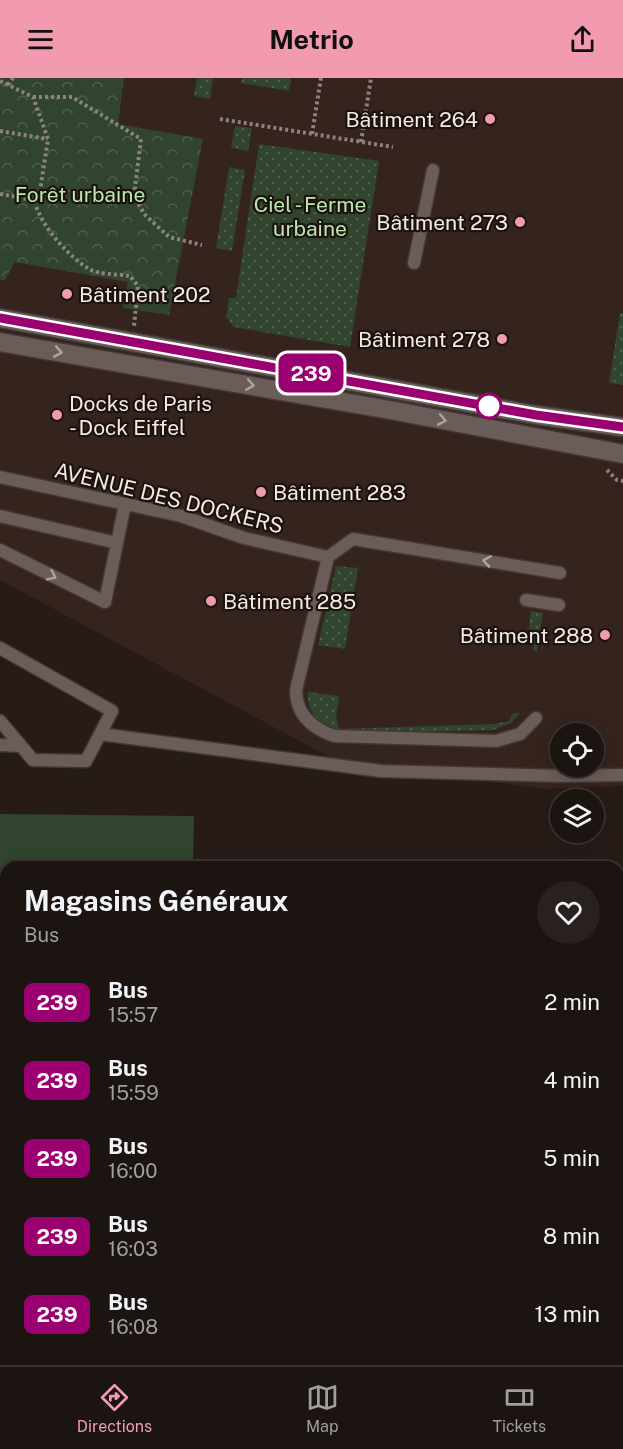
<!DOCTYPE html>
<meta charset="utf-8">
<style>
body{margin:0;font-family:"Public Sans",sans-serif;background:#29211f;color:#f1f3f6;height:100vh;display:flex;flex-direction:column;font-size:22px;white-space:nowrap}
*{box-sizing:border-box;margin:0}
p{font-size:20px;color:#a09e9f}
.icon{flex:none;width:33px;height:33px;fill:none;stroke:currentColor;stroke-width:2;stroke-linecap:round;stroke-linejoin:round}
.map{position:relative;flex:1;overflow:hidden}
.drawer{position:absolute;left:0px;top:783px;width:624px;height:504px;display:flex;flex-direction:column;background:#1c1411;border-radius:18px 18px 0 0;box-shadow:0 3px 15px #0003,0 0 0 2px #3a3331}
.drawer>*{flex:none}
.badge{padding:0 12px;border-radius:9px;font-size:21px;line-height:39px}
.fabs{position:absolute;left:550px;top:645px;display:grid;gap:12px}
.fabs a{display:grid;place-items:center;width:54px;height:54px;border-radius:50%;background:#1c1411;box-shadow:0 3px 15px #0003,0 0 0 2px #3a3331;font-size:30px}
.map>.badge{position:absolute;translate:-50% -50%;box-shadow:0 0 0 3px #fff}
.round{display:grid;place-items:center;flex:none;width:63px;height:63px;border-radius:32px;background:#29211f}
.headline{display:flex;align-items:center;justify-content:space-between;height:102px;padding:0 24px}
h1{font-size:28px;font-weight:700;line-height:45px}
ul{padding:0;list-style:none}
li{display:flex;align-items:center;gap:18px;height:78px;padding:0 24px}
li div{flex:1}
li b{display:block;font-size:22px}
li em{font-style:normal}
li .badge{min-width:66px;font-weight:700;text-align:center}
header{display:flex;justify-content:space-between;align-items:center;height:78px;padding:0 24px;background:#f29aaf;color:#111;font-size:27px;font-weight:700}
.tab-bar{display:flex;justify-content:space-around;align-items:center;height:84px;border-top:2px solid #3a3331;background:#1c1411;font-size:16px;color:#a09e9f}
.tab-bar a{display:grid;justify-items:center;gap:3px}
.tab-bar .active{color:#f29aaf}
.map>svg:first-child{display:block}
.built{fill:#35241e;fill-rule:evenodd}
.grass{fill:url(#grass-dots)}
.park{fill:url(#park-crowns)}
.pitch{fill:#31442e}
.lines{fill:none;stroke-linecap:round;stroke-linejoin:round}
.service-casing{stroke:#413836;stroke-width:15}
.minor-casing{stroke:#413836;stroke-width:21}
.trunk-casing{stroke:#413836;stroke-width:21}
.path{stroke:#8b817e;stroke-width:4;stroke-dasharray:3 3;stroke-linecap:butt}
.service{stroke:#6a5c58;stroke-width:12}
.minor{stroke:#6a5c58;stroke-width:18}
.trunk{stroke:#be7b5d;stroke-width:18}
.oneway{stroke:#aea3a0}
.line-casing{stroke:#fff;stroke-width:14}
.line{stroke:#9a006f;stroke-width:9}
.poi-dot{fill:#f29aaf;stroke:#1d120e;stroke-width:2}
.stop-dot{fill:#fff;stroke:#9a006f;stroke-width:3}
.labels{text-anchor:middle;dominant-baseline:central;stroke-width:4.5;stroke-linejoin:round;paint-order:stroke}
.poi-label{font-size:21px;fill:#f2eae7;stroke:#1d120e;text-anchor:end}
.park-label{font-size:21px;fill:#b7e7af;stroke:#1d120e}
.street-label{font-size:21px;fill:#f2eae7;stroke:#1d120e}
</style>
<header><svg class="icon" aria-label="menu" viewBox="0 0 24 24"><path d="M4 6h16M4 12h16M4 18h16"/></svg>Metrio<svg class="icon" aria-label="share" viewBox="0 0 24 24"><path d="M12 15V3M7 8l5-5 5 5M5 13v7h14v-7"/></svg></header>
<div class="map">
<svg width="623" height="1287" viewBox="0 0 623 1287">
<defs>
<pattern id="grass-dots" width="8" height="8" patternUnits="userSpaceOnUse" patternTransform="scale(1.5)"><rect width="8" height="8" fill="#31442e"/><path d="M2 2h.1M6 6h.1" fill="none" stroke="#4f5f4c" stroke-width="1.8" stroke-linecap="round"/></pattern>
<pattern id="park-crowns" width="20" height="18" patternUnits="userSpaceOnUse" patternTransform="scale(1.5)"><rect width="20" height="18" fill="#31442e"/><path d="M2 6a3 3 0 1 1 6 0M12 15a3 3 0 1 1 6 0" fill="none" stroke="#4f5f4c"/></pattern>
</defs>
<rect width="100%" height="100%" fill="#261b17"/>
<path class="built" d="M0,0H623V708L544,711L333,681L0,502ZM561,656H594V688H561Z
M618,1191H623V1287H271V1281H618Z"/>
<path class="grass" d="M197,0H213L210,21L194,18Z
M242,0H291L289,13L241,5Z
M235,48L252,50L248,73L231,70Z
M259,66L379,83L350,269L234,249L226,239L229,220H236Z
M229,89L245,92L232,173L216,170Z
M620,235H623V307L609,305Z
M336,488L358,490L345,571L318,567Z
M531,533L543,535L537,573L533,572L534,564L528,559Z
M308,614L339,618L336,640L339,651L494,646L509,643L513,635H520L511,645L493,652L338,656C321,647 306,636 308,614Z
M618,1101H623V1160H618Z
M0,1110L6,1111V1173L0,1172Z"/>
<path class="park" d="M0,0H124L118,46L203,61L169,237L123,230L128,204L15,184L5,202H0Z
M0,1172L6,1173V1281H214L201,1287H0Z"/>
<path class="pitch" d="M0,736L194,738L193,789H6V883H0Z"/>
<g class="lines">
<g class="service-casing">
<path id="service" d="M414,185L433,92
M0,399L181,438L244,460L328,479
M0,438L117,465
M0,472L105,524L125,426
M328,479L296,612C296,636 311,650 334,658L496,663L520,656L536,640
M328,479L353,461L560,495
M526,522L559,527
M0,570L112,633L86,683L33,682L0,643
M100,656L381,693L561,698L623,697
M0,667L21,668
M618,854L623,853
M0,908H6"/>
</g>
<g class="minor-casing">
<path id="minor" d="M0,240L536,337L623,349
M0,264L390,332L623,376"/>
</g>
<g class="trunk-casing">
<path id="trunk" d="M618,976H623
M0,990H6
M618,1021H623
M0,1069L6,1068
M618,1073H623
M0,1085L6,1086
M618,1171H623"/>
</g>
<path class="path" d="M0,3L33,19L48,61L39,120L34,122
M8,7L13,0
M33,19H72L141,61L134,117L144,136L169,159L202,167
M220,41L393,69
M0,53L48,61
M312,56L321,0
M361,64L371,0
M0,116L34,122C41,148 67,177 89,191C99,197 119,196 130,198L138,208L134,248
M607,392L617,402L623,403
M0,930H6
M618,930H623
M0,1253L6,1260
M2,1254L6,1246
M20,1281L24,1287"/>
<use href="#service" class="service"/>
<use href="#minor" class="minor"/>
<use href="#trunk" class="trunk"/>
</g>
<defs><path id="oneway-chevron" d="M-2-3.5L2.5 0L-2 3.5" fill="none" stroke-width="1.6" stroke-linecap="round" stroke-linejoin="round" transform="scale(1.5)"/></defs>
<g class="oneway">
<use href="#oneway-chevron" transform="translate(58 274) rotate(10)"/>
<use href="#oneway-chevron" transform="translate(250 307) rotate(10)"/>
<use href="#oneway-chevron" transform="translate(442 342) rotate(11)"/>
<use href="#oneway-chevron" transform="translate(487 483) rotate(-171)"/>
<use href="#oneway-chevron" transform="translate(52 498) rotate(26)"/>
</g>
<g class="lines">
<g class="line-casing">
<path id="line" d="M0,240L536,337L623,349"/>
</g>
<use href="#line" class="line"/>
</g>
<g class="poi-dot">
<circle cx="490" cy="41" r="6"/>
<circle cx="520" cy="144" r="6"/>
<circle cx="67" cy="216" r="6"/>
<circle cx="502" cy="261" r="6"/>
<circle cx="57" cy="337" r="6"/>
<circle cx="261" cy="414" r="6"/>
<circle cx="211" cy="523" r="6"/>
<circle cx="605" cy="557" r="6"/>
</g>
<circle class="stop-dot" cx="489" cy="328" r="12"/>
<g class="labels">
<g class="poi-label">
<text x="478" y="41">Bâtiment 264</text>
<text x="508" y="144">Bâtiment 273</text>
<text x="79" y="216" text-anchor="start">Bâtiment 202</text>
<text x="490" y="261">Bâtiment 278</text>
<text x="69" y="325" text-anchor="start">Docks de Paris<tspan x="69" dy="24">- Dock Eiffel</tspan></text>
<text x="273" y="414" text-anchor="start">Bâtiment 283</text>
<text x="223" y="523" text-anchor="start">Bâtiment 285</text>
<text x="593" y="557">Bâtiment 288</text>
</g>
<g class="park-label">
<text x="80" y="116">Forêt urbaine</text>
<text x="310" y="126">Ciel - Ferme<tspan x="310" dy="24">urbaine</tspan></text>
</g>
<g class="street-label">
<text transform="translate(169 420) rotate(14)">AVENUE DES DOCKERS</text>
</g>
</g>
</svg>
<div class="fabs">
<a><svg class="icon" aria-label="locate" viewBox="0 0 24 24"><circle cx="12" cy="12" r="6"/><path d="M12 2v4M12 18v4M2 12h4M18 12h4"/></svg></a>
<a><svg class="icon" aria-label="layers" viewBox="0 0 24 24"><path d="M12 4l9 5-9 5-9-5zM3 14l9 5 9-5"/></svg></a>
</div>
<b class="badge" style="left:311px;top:295px;background:#9a006f;color:#fff">239</b>
<section class="drawer">
<div class="headline"><div><h1>Magasins Généraux</h1><p>Bus</p></div><a class="round"><svg class="icon" aria-label="heart" viewBox="0 0 24 24"><path d="M12 20l-8-8c-3-5 5-10 8-4 3-6 11-1 8 4z"/></svg></a></div>
<ul>
<li><span class="badge" style="background:#9a006f;color:#fff">239</span><div><b>Bus</b><p>15:57</p></div><em>2 min</em></li>
<li><span class="badge" style="background:#9a006f;color:#fff">239</span><div><b>Bus</b><p>15:59</p></div><em>4 min</em></li>
<li><span class="badge" style="background:#9a006f;color:#fff">239</span><div><b>Bus</b><p>16:00</p></div><em>5 min</em></li>
<li><span class="badge" style="background:#9a006f;color:#fff">239</span><div><b>Bus</b><p>16:03</p></div><em>8 min</em></li>
<li><span class="badge" style="background:#9a006f;color:#fff">239</span><div><b>Bus</b><p>16:08</p></div><em>13 min</em></li>
</ul>
</section>
</div>
<nav class="tab-bar">
<a class="active"><svg class="icon" aria-label="directions" viewBox="0 0 24 24"><path d="M12 3l9 9-9 9-9-9zM9 14v-3h6M13 9l2 2-2 2"/></svg>Directions</a>
<a><svg class="icon" aria-label="map" viewBox="0 0 24 24"><path d="M3 6l6-2 6 2 6-2v14l-6 2-6-2-6 2zM9 4v14M15 6v14"/></svg>Map</a>
<a><svg class="icon" aria-label="tickets" viewBox="0 0 24 24"><path d="M3 7h18v10H3zM15 7v10"/></svg>Tickets</a>
</nav>
